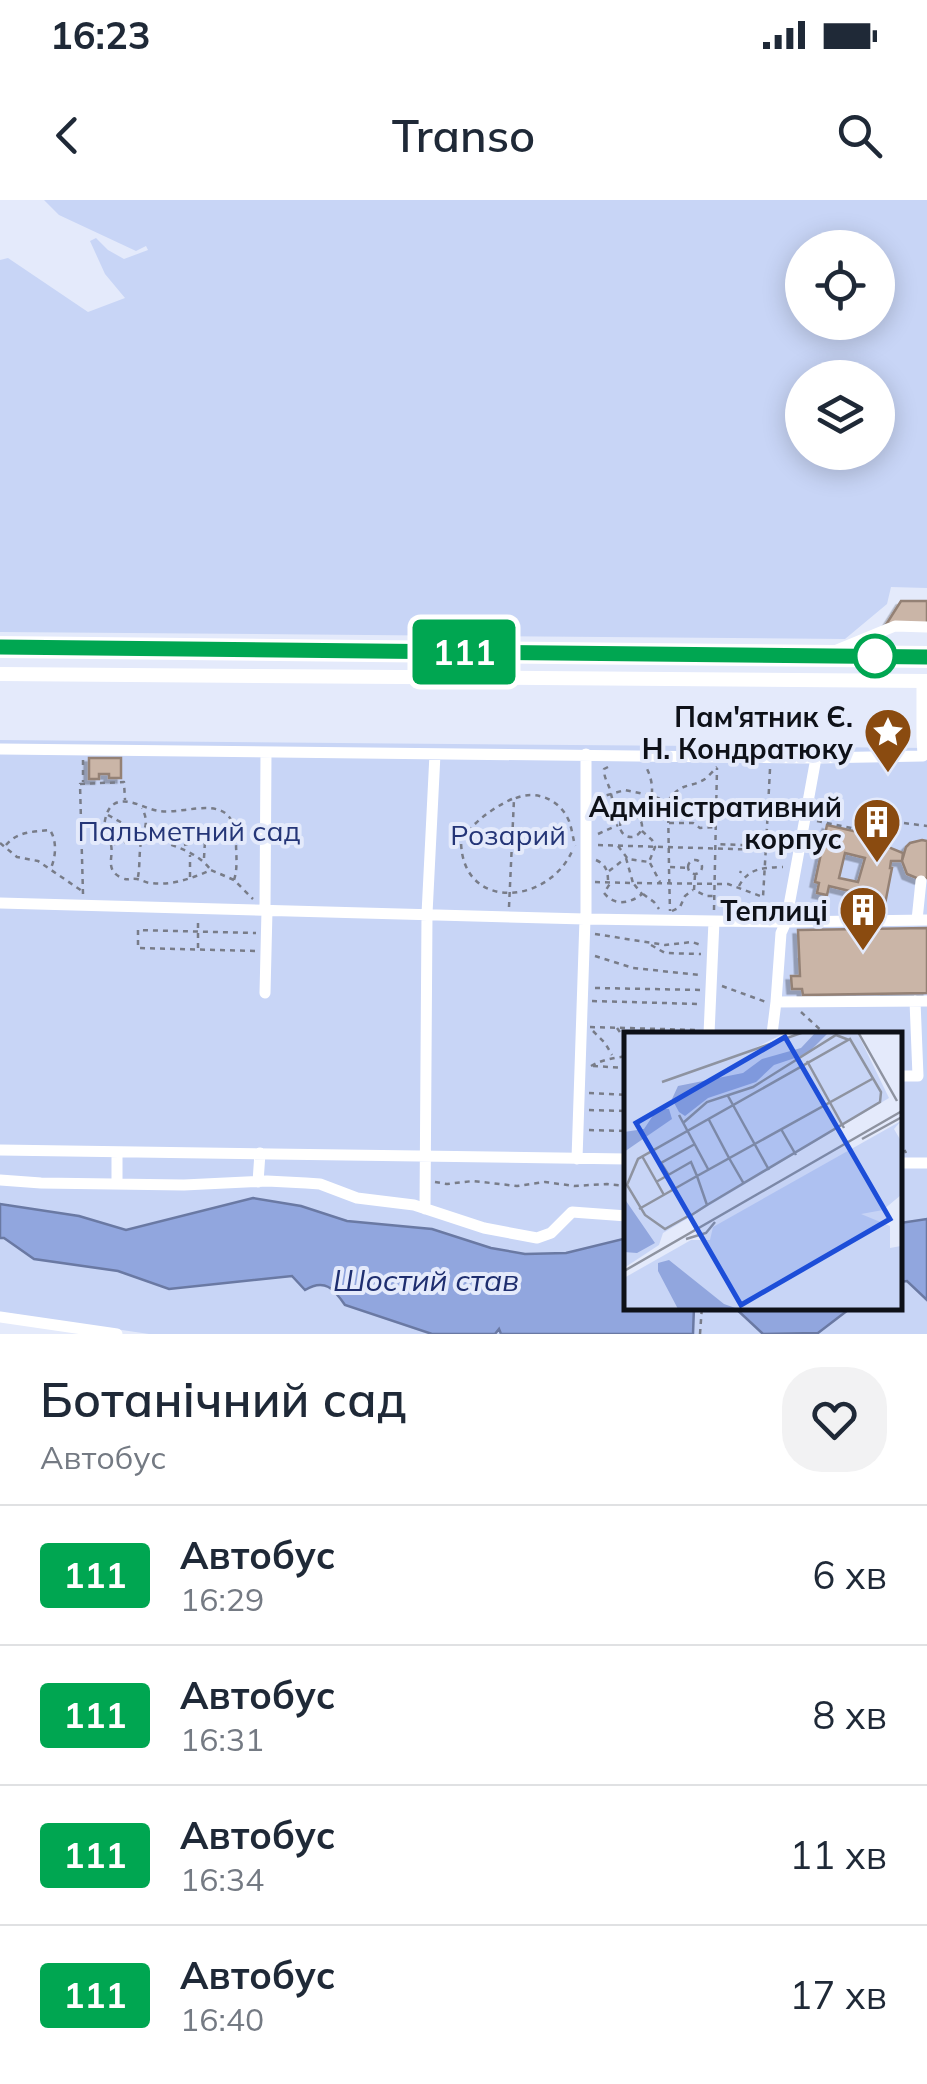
<!DOCTYPE html>
<html lang="uk">
<meta charset="utf-8">
<style>
body{margin:0;font-family:Mulish,sans-serif;background:#f2f2f3;color:#1f2937;height:100vh;display:flex;flex-direction:column;font-size:38px;white-space:nowrap}
*{box-sizing:border-box;margin:0}
p{font-size:32px;color:#747a83}
.icon{flex:none;width:55px;height:55px;fill:none;stroke:currentColor;stroke-width:2;stroke-linecap:round;stroke-linejoin:round}
.map{position:relative;height:1134px;overflow:hidden}
.sheet{display:flex;flex-direction:column;background:#fff;flex:1}
.sheet>*{flex:none}
.badge{padding:0 20px;border-radius:8px;font-size:35px;line-height:65px}
.buttons{position:absolute;left:785px;top:30px;display:grid;gap:20px}
.buttons a{display:grid;place-items:center;width:110px;height:110px;border-radius:50%;background:#fff;box-shadow:0 5px 25px #0003;font-size:50px}
.map>.badge{position:absolute;translate:-50% -50%;box-shadow:0 0 0 5px #fff}
.round{display:grid;place-items:center;flex:none;width:105px;height:105px;border-radius:40px;background:#f2f2f3}
.headline{display:flex;align-items:center;justify-content:space-between;height:170px;padding:0 40px}
h1{font-size:48px;font-weight:600;line-height:75px}
ul{padding:0;list-style:none}
li{display:flex;align-items:center;gap:30px;height:140px;padding:0 40px;border-top:2px solid #e0e1e3}
li div{flex:1}
li b{display:block;font-size:38px}
li em{font-style:normal}
li .badge{min-width:110px;font-weight:700;text-align:center}
.status{display:flex;justify-content:space-between;align-items:center;height:70px;padding:0 50px;background:#fff;direction:ltr}
.status svg{height:28px;fill:currentColor}
header{display:flex;justify-content:space-between;align-items:center;height:130px;padding:0 40px;background:#fff;font-size:45px;font-weight:600}
.map>svg:first-child{display:block}
.green{fill:#c8d5f6;fill-rule:evenodd}
.water{fill:#91a6de;stroke:#6a79a3;stroke-width:2.5}
.building{fill:#cab5a7;stroke:#948174;stroke-width:2.5;fill-rule:evenodd;filter:url(#shadow)}
.lines{fill:none;stroke-linecap:round;stroke-linejoin:round}
.path{stroke:#787c88;stroke-width:2.5;stroke-dasharray:5 5;stroke-linecap:butt}
.minor{stroke:#fff;stroke-width:11}
.major{stroke:#fff;stroke-width:14}
.line-casing{stroke:#fff;stroke-width:22}
.line{stroke:#00a651;stroke-width:15}
.stop-dot{fill:#fff;stroke:#00a651;stroke-width:5}
.labels{text-anchor:middle;dominant-baseline:central;stroke-width:8;stroke-linejoin:round;paint-order:stroke}
.poi-label{font-size:28px;font-weight:bold;fill:#0e1118;stroke:#e4eafb;text-anchor:end}
.park-label{font-size:28px;fill:#243577;stroke:#e4eafb}
.water-label{font-size:30px;font-style:italic;fill:#1e2e6f;stroke:#e4eafb}
.inset-road{fill:none;stroke:#8e93a0;stroke-width:2.5}
.view{fill:#1d4ed8;fill-opacity:0.15;stroke:#1d4ed8;stroke-width:5}
.inset-edge{fill:none;stroke:#0e1118;stroke-width:5}
</style>
<div class="status"><b>16:23</b><svg viewBox="0 0 49 12"><path d="M0 12V9h3v3zM5 12V6h3v6zM10 12V3h3v9zM15 12V0h3v12zM26 1h20v11H26zM47 4h2v5h-2z"/></svg></div>
<header><svg class="icon" aria-label="back" viewBox="0 0 24 24"><path d="M15 5l-7 7 7 7"/></svg>Transo<svg class="icon" aria-label="search" viewBox="0 0 24 24"><circle cx="10" cy="10" r="6"/><path d="M15 15l6 6"/></svg></header>
<div class="map">
<svg width="927" height="1134" viewBox="0 0 927 1134">
<defs>
<filter id="shadow"><feDropShadow dx="-4.5" dy="4.5" stdDeviation="0" flood-color="#0004"/></filter>
</defs>
<rect width="100%" height="100%" fill="#e4eafb"/>
<path class="green" d="M44,0H927V388L891,387L887,404L845,439L0,432V60L8,58L88,112L125,98L105,74L90,41L96,38L108,50L124,59L148,50L146,46L136,51L59,15ZM802,48H878V122H802ZM802,178H878V252H802Z
M0,540L927,548V1134H149L0,1112ZM627,834H900V1106H627Z"/>
<path class="water" d="M253,998L301,1006L347,1021L432,1029L491,1048L525,1054L566,1053L627,1038V1106L694,1107L693,1134H501L499,1129L495,1134H432L345,1105C334,1089 325,1078 305,1090L292,1076L169,1089L118,1071L34,1059L4,1038H0V1004L79,1016L126,1030Z
M927,1019V1100L907,1081L900,1082V1023Z
M734,1107V1106L852,1107L818,1133L763,1134Z"/>
<path class="building" d="M901,401H927V425L887,423Z
M89,558H121V578H109V574H99V579H89Z
M827,625L889,639L888,647L903,653L902,661H891L890,668H892L885,704L861,698L862,694L829,686L827,695L817,693L819,683L815,682ZM845,653L865,658L858,682L839,678Z
M922,640L927,641V678L919,679L907,674L902,661L906,647L910,643Z
M927,728V793L803,795L802,789H792L791,776H800L798,730Z"/>
<g class="lines">
<path class="path" d="M83,560V582
M608,567L604,569C604,579 608,582 610,590C613,602 614,608 623,617
M770,569L766,646L790,637
M597,598L625,590L653,596L668,602L669,667L688,668
M512,599C491,609 475,621 461,640C461,713 550,705 573,649
M668,601C682,581 689,589 705,579C707,578 715,569 717,567
M670,608C682,618 700,617 715,616
M620 626a11 11 0 1 1 22 0a11 11 0 1 1-22 0Z
M108,615C122,623 137,631 153,638C174,647 195,650 210,669
M641,621C653,605 656,585 646,567
M817,621L885,635
M669,623H693L700,628L715,627
M904,623L927,626
M598,634L618,625
M0,643L17,657L38,661L82,691
M114,644L150,638
M6,645C18,631 33,632 50,630C57,641 56,656 51,668
M184,645L223,634H234
M598,645L766,650
M618,646L628,659L649,662L655,647L652,640L641,630
M204,658L205,641
M626,658L633,683L728,684L763,697L766,646L716,644
M596,660C605,664 608,670 608,681
M688 667a7 7 0 1 1 14 0a7 7 0 1 1-14 0Z
M650,663L660,682
M669,669L670,711
M609,671L622,661
M740,673L741,671
M695,675L694,690L706,696H715
M138,677C140,666 139,653 141,642C145,627 149,622 142,608
M190,677V655
M234,680L211,670C193,678 171,686 151,683C146,683 142,680 137,679C129,678 129,681 122,678C104,670 114,657 111,645C110,642 107,641 106,639C102,629 105,609 114,604C127,596 145,609 159,611C189,615 235,589 236,642C236,655 238,668 234,680L253,699
M595,682L633,683L642,694C630,704 614,706 604,693L611,682
M739,686C749,667 764,668 783,667
M83,694L80,584L124,582L125,600
M643,694L654,702L659,709
M509,707L514,599C535,589 560,599 569,621C572,629 573,638 575,646
M714,710L717,568
M672,711L680,707L685,696L693,690
M595,734L665,745L692,742L701,745
M651,745L665,753L701,754
M198,748V721
M255,751L138,748V730L256,733
M595,756L633,768L700,775
M722,786L766,802
M595,788L702,790
M592,801L699,804
M801,812L825,834
M590,827L697,830
M617,828L627,842
M593,831L605,843L612,855
M591,866C603,859 615,858 627,856
M593,866L627,868
M589,893L627,895
M589,910L627,911
M589,930L627,931
M900,941L906,953
M435,982L447,984L473,981L517,986L545,982L574,986L607,984L627,986
M700,1134L702,1106"/>
<path class="minor" d="M827,454L895,426L927,427
M922,481V537H927
M922,537L923,556L816,558L786,722L927,720
M0,549L816,558
M0,703L585,719L786,722L781,733L776,802L927,801
M265,710L266,553
M586,719V554
M917,720L921,681
M265,793L267,710
M709,834L714,721
M772,834L776,802
M900,876H918L915,801
M0,950L627,959
M117,952V983
M577,959L585,719
M900,963H927
M0,980L41,983L184,985L267,981L306,983L320,984L357,998L414,1005L484,1028L537,1038L551,1033L572,1012L627,1016
M258,982L260,953
M425,1009L427,714L435,554
M0,1117L117,1134"/>
<path class="major" d="M0,446L927,457
M0,474L927,481"/>
</g>
<g class="lines">
<g class="line-casing">
<path id="line" d="M0,447L927,457"/>
</g>
<use href="#line" class="line"/>
</g>
<defs>
<g id="sight-pin" transform="scale(2.5)"><path d="M0 17L-7.5 6A9.5 9.5 0 1 1 7.5 6Z" fill="#8a4b10" stroke="#e4eafb"/><path d="M0-6L1.8-2.2L6-1.7L2.9 1.2L3.7 5.4L0 3.3L-3.7 5.4L-2.9 1.2L-6-1.7L-1.8-2.2Z" fill="#fff"/></g>
<g id="building-pin" transform="scale(2.5)"><path d="M0 17L-7.5 6A9.5 9.5 0 1 1 7.5 6Z" fill="#8a4b10" stroke="#e4eafb"/><path d="M-4-6H4V6H1V3H-1V6H-4ZM-2.5-4.3h1.7v1.8h-1.7ZM.8-4.3h1.7v1.8H.8ZM-2.5-1h1.7V.8h-1.7ZM.8-1h1.7V.8H.8Z" fill="#fff"/></g>
</defs>
<g fill-rule="evenodd">
<use href="#sight-pin" x="888" y="532"/>
<use href="#building-pin" x="877" y="622"/>
<use href="#building-pin" x="863" y="710"/>
</g>
<circle class="stop-dot" cx="875" cy="456" r="20"/>
<g class="labels">
<g class="poi-label">
<text x="853" y="516">Пам'ятник Є.<tspan x="853" dy="32">Н. Кондратюку</tspan></text>
<text x="842" y="606">Адміністративний<tspan x="842" dy="32">корпус</tspan></text>
<text x="828" y="710">Теплиці</text>
</g>
<g class="park-label">
<text x="189" y="630">Пальметний сад</text>
<text x="508" y="634">Розарий</text>
</g>
<g class="water-label">
<text x="426" y="1080">Шостий став</text>
</g>
</g>
<g transform="translate(624 832)">
<rect width="278" height="278" fill="#e4eafb"/>
<path d="M0,0H163L117,23L181,0H233L265,66L39,201L35,213L0,236ZM277,89L270,97L277,109V163L259,178L237,182L266,194V216L277,214V277H0V246L67,208H86L89,195Z" fill="#c8d5f6"/>
<path d="M192,0H205L183,22L150,33L132,50L84,66L61,84L55,80L48,67L54,54L119,41L138,27L177,16ZM34,76L45,77L48,87L0,120V100L20,97ZM0,166L31,211L13,221L0,220ZM45,228L100,272L114,277H54L34,239V231Z" fill="#91a6de"/>
<path class="inset-road" d="M234,0L273,69M183,29L220,96M38,50L180,0M104,64L145,138M55,83L84,137M84,86L105,126M59,91L83,70L129,55L212,3L225,8M157,97L172,123M238,107L278,85M18,124L40,163M105,126L120,152M44,142L37,131L71,112M32,150L67,130L73,144L248,47M15,177L73,144L83,173L66,184M66,183L41,197L21,183L3,153L14,127L226,7L257,60L256,70L83,173M62,207L82,201L91,190M0,239L278,79"/>
<path class="view" d="M161,5L266,187L117,273L12,91Z"/>
<rect width="278" height="278" class="inset-edge"/>
</g>
</svg>
<div class="buttons">
<a><svg class="icon" aria-label="locate" viewBox="0 0 24 24"><circle cx="12" cy="12" r="6"/><path d="M12 2v4M12 18v4M2 12h4M18 12h4"/></svg></a>
<a><svg class="icon" aria-label="layers" viewBox="0 0 24 24"><path d="M12 4l9 5-9 5-9-5zM3 14l9 5 9-5"/></svg></a>
</div>
<b class="badge" style="left:464px;top:452px;background:#00a651;color:#fff">111</b>
</div>
<section class="sheet">
<div class="headline"><div><h1>Ботанічний сад</h1><p>Автобус</p></div><a class="round"><svg class="icon" aria-label="heart" viewBox="0 0 24 24"><path d="M12 20l-8-8c-3-5 5-10 8-4 3-6 11-1 8 4z"/></svg></a></div>
<ul>
<li><span class="badge" style="background:#00a651;color:#fff">111</span><div><b>Автобус</b><p>16:29</p></div><em>6 хв</em></li>
<li><span class="badge" style="background:#00a651;color:#fff">111</span><div><b>Автобус</b><p>16:31</p></div><em>8 хв</em></li>
<li><span class="badge" style="background:#00a651;color:#fff">111</span><div><b>Автобус</b><p>16:34</p></div><em>11 хв</em></li>
<li><span class="badge" style="background:#00a651;color:#fff">111</span><div><b>Автобус</b><p>16:40</p></div><em>17 хв</em></li>
</ul>
</section>
